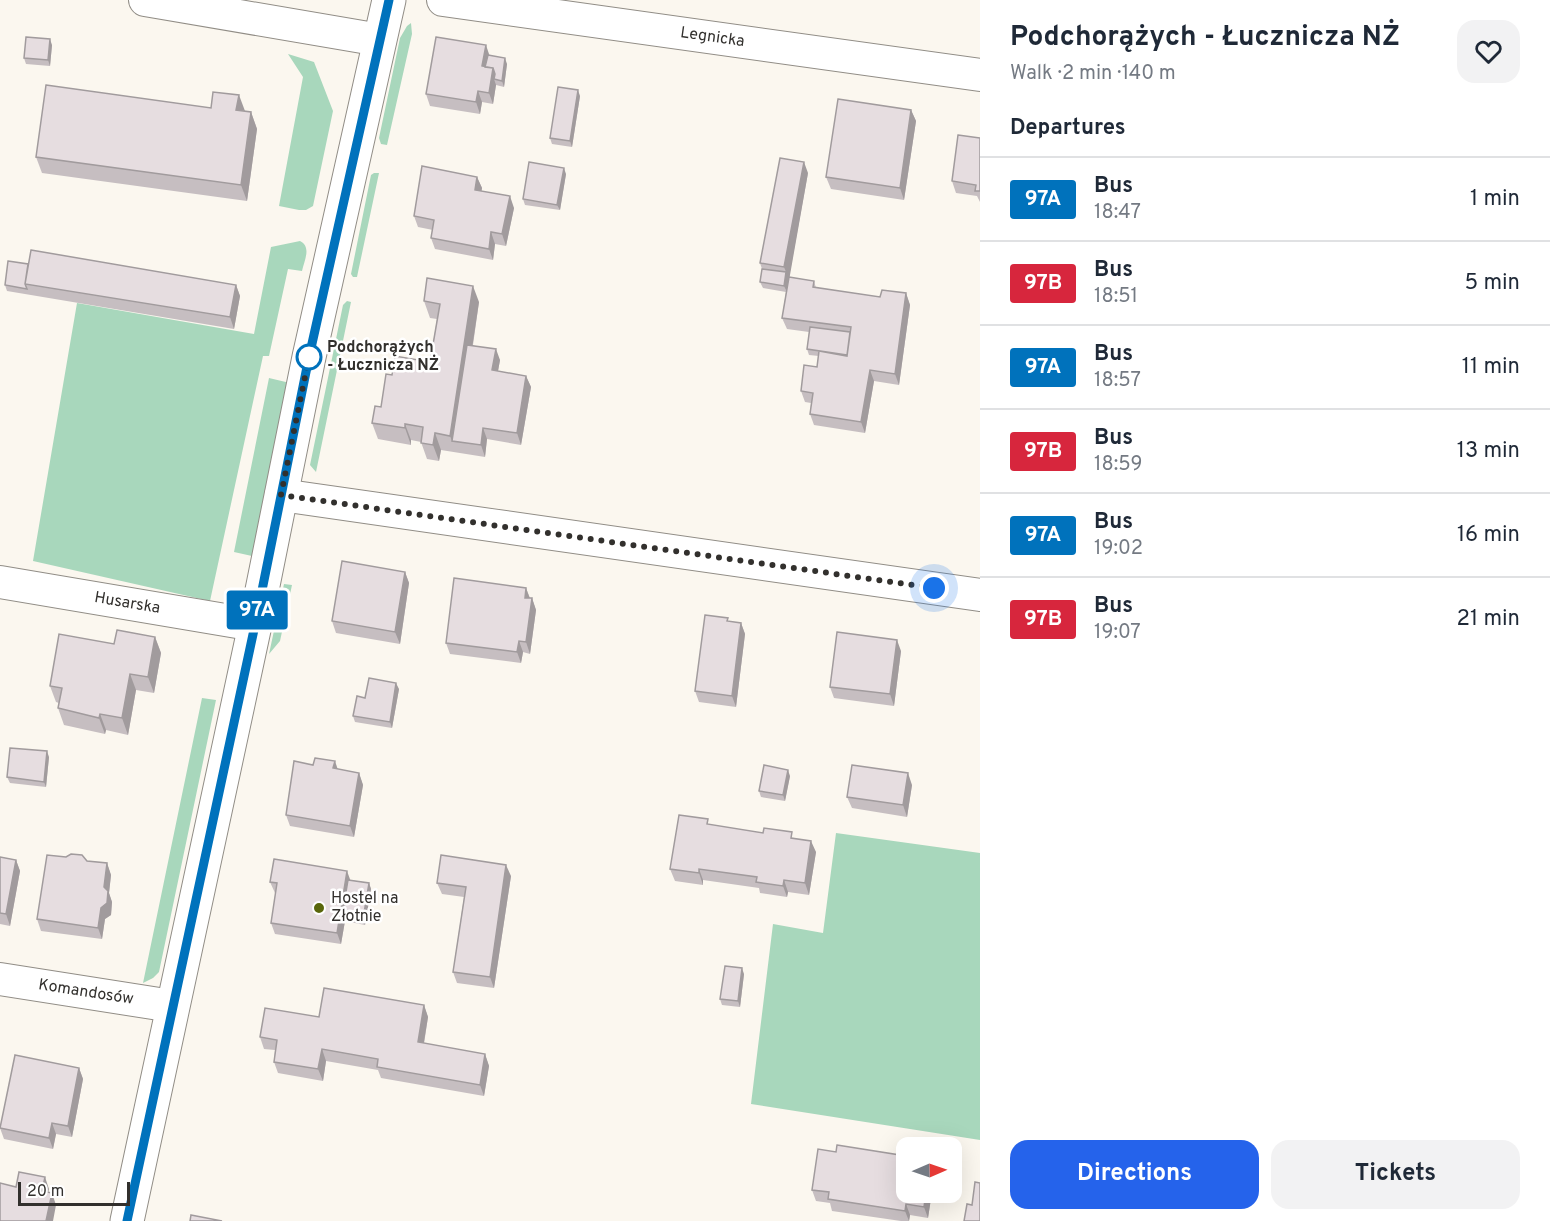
<!DOCTYPE html>
<meta charset="utf-8">
<style>
body{margin:0;font-family:Overpass,sans-serif;background:#f2f2f3;color:#1f2937;height:100vh;display:flex;flex-direction:column;font-size:22px;white-space:nowrap}
*{box-sizing:border-box;margin:0}
p{font-size:20px;color:#747a83}
.icon{flex:none;width:33px;height:33px;fill:none;stroke:currentColor;stroke-width:2;stroke-linecap:round;stroke-linejoin:round}
.map{position:relative;flex:1;overflow:hidden}
.side{display:flex;flex-direction:column;background:#fff;width:570px}
.side>*{flex:none}
.badge{padding:0 12px;border-radius:4px;font-size:21px;line-height:39px}
.needle{width:39px;rotate:88deg}
.buttons{position:absolute;left:896px;top:1137px;display:grid;gap:12px}
.buttons a{display:grid;place-items:center;width:66px;height:66px;border-radius:12px;background:#fff;box-shadow:0 6px 24px #0002;font-size:30px}
.scale{position:absolute;left:18px;bottom:15px;width:112px;box-sizing:border-box;padding-left:6px;border:3px solid #32302d;border-top:0;font-size:16px;line-height:21px;white-space:nowrap;color:#32302d;-webkit-text-stroke:4px #fff;paint-order:stroke}
.you{position:absolute;width:30px;height:30px;margin:-15px;border:4px solid #fff;border-radius:50%;background:#1a73e8;box-shadow:0 0 0 9px #1a73e833}
.map>.badge{position:absolute;translate:-50% -50%;box-shadow:0 0 0 3px #fff}
h2{padding:0 30px;font-size:22px;line-height:54px}
.round{display:grid;place-items:center;flex:none;width:63px;height:63px;border-radius:18px;background:#f2f2f3}
.overview{display:flex;align-items:center;justify-content:space-between;height:102px;padding:0 30px}
h1{font-size:28px;font-weight:700;line-height:45px}
.action{display:flex;gap:12px;margin-top:auto;padding:12px 30px}
.action a{flex:1;height:69px;border-radius:18px;background:#2563eb;color:#fff;font-size:24px;font-weight:700;line-height:69px;text-align:center}
.action a+a{background:#f2f2f3;color:#1f2937}
ul{padding:0;list-style:none}
li{display:flex;align-items:center;gap:18px;height:84px;padding:0 30px;border-top:2px solid #e0e1e3}
li div{flex:1}
li b{display:block;font-size:22px}
li em{font-style:normal}
li .badge{min-width:66px;font-weight:700;text-align:center}
main{display:flex;flex:1;min-height:0}
.map>svg:first-child{display:block}
.green{fill:#a8d7bc}
.lines{fill:none;stroke-linecap:round;stroke-linejoin:round}
.street-casing{stroke:#918d86;stroke-width:34}
.secondary-casing{stroke:#918d86;stroke-width:35}
.street{stroke:#fff;stroke-width:32}
.secondary{stroke:#fff;stroke-width:33}
.wall{fill:#c6bec1}
.shaded-wall{fill:#a19b9d}
.building{fill:#e6dde0;stroke:#a19b9d;stroke-width:1.5}
.line-casing{stroke:#fff;stroke-width:14}
.line{stroke:#0072bc;stroke-width:9}
.walk{stroke:#32302d;stroke-width:6;stroke-dasharray:0 10.8}
.stop-dot{fill:#fff;stroke:#0072bc;stroke-width:3}
.poi-dot{fill:#59660b;stroke:#fff;stroke-width:2}
.labels{text-anchor:middle;dominant-baseline:central;stroke-width:5;stroke-linejoin:round;paint-order:stroke}
.street-label{font-size:16px;fill:#32302d;stroke:#fff}
.stop-label{font-size:16px;font-weight:bold;fill:#32302d;stroke:#fff;text-anchor:start}
.poi-label{font-size:16px;fill:#32302d;stroke:#fff;text-anchor:start}
</style>
<main>
<div class="map">
<svg width="980" height="1221" viewBox="0 0 980 1221">
<rect width="100%" height="100%" fill="#fbf7ef"/>
<path class="green" d="M411,23L412,34L387,145L381,144L379,138L400,38L407,26Z
M288,54L314,62L333,111L313,206L306,210H299L279,206L303,77Z
M374,173H379L357,277H353L351,274L371,175Z
M300,241C312,247 304,261 302,271L288,269L269,356H263L210,601L33,561L77,303L254,334L271,247Z
M347,301L351,302L316,472L310,465L343,305Z
M269,378L290,383L252,556L234,552Z
M284,584L292,585L280,641L269,654Z
M202,698L216,700L159,972L153,978L143,983Z
M836,833L980,853V1140L751,1104L773,924L823,933Z"/>
<g class="lines">
<g class="street-casing">
<g id="street">
<path d="M145,0L380,40"/>
<path id="s1" d="M443,0L980,75"/>
<path d="M281,495L980,595"/>
<path id="s2" d="M0,582L255,625"/>
<path id="s3" d="M0,979L172,1006"/>
</g>
</g>
<g class="secondary-casing">
<path id="secondary" d="M127,1221L255,625L309,357L389,0"/>
</g>
<use href="#street" class="street"/>
<use href="#secondary" class="secondary"/>
</g>
<path class="wall" d="M52,45L50,66L26,64L24,58Z
M490,55L507,64L504,87L496,85L493,104L482,102L480,114L430,106L426,94Z
M580,96L572,147L552,144L550,138Z
M211,108L251,112L257,129L247,201L42,173L36,157Z
M911,110L916,121L904,200L831,189L826,177Z
M980,138V202L977,196L956,193L952,181Z
M808,173L789,277L814,281L816,288L880,297L906,293L910,305L899,385L874,381L865,433L814,425L810,414L811,403L805,402L801,391L817,367L819,356L809,355L807,349L809,332L787,329L782,318L786,292L763,288L760,282L762,269L760,263Z
M566,174L560,210L525,205L523,199Z
M477,177L482,188L481,191L514,208L506,246L495,244L493,260L435,249L431,238L433,230L418,227L414,216Z
M28,264L236,285L240,296L234,329L7,291L5,285Z
M424,301L479,302L473,345L500,360L498,371L526,376L531,387L521,445L487,439L485,457L441,450L439,461L427,459L421,442L411,440V445L378,439L372,423L381,407L392,375L430,362L437,319L430,318Z
M405,572L409,583L400,644L336,633L332,621Z
M526,588L530,598H532L536,610L530,654L523,652L521,663L450,654L446,643Z
M741,623L745,634L736,707L699,702L695,691Z
M155,637L161,653L154,693L136,690L128,735L106,730L105,734L64,725L58,708L59,703L56,702L50,686L114,644Z
M901,651L894,706L834,698L830,687Z
M399,689L392,728L355,722L353,716L365,698Z
M49,757L46,787L10,783L7,777Z
M338,769L359,773L363,785L354,837L290,826L286,815Z
M790,776L785,801L761,797L759,791Z
M912,785L907,817L852,808L847,797Z
M710,825L794,838L816,852L809,895L788,892L787,897L760,893L759,888L703,880V885L675,881L670,869Z
M0,857L16,860L20,871L10,926L0,924Z
M87,861L107,863L111,875L109,893L112,902L111,915L105,919L102,939L41,931L37,919Z
M511,876L494,988L457,983L453,972L464,897L442,894L437,883Z
M350,880L369,883L371,889L365,925L345,921L341,944L275,934L271,923L276,893H275L270,882Z
M744,974L740,1007L722,1005L720,999Z
M424,1005L428,1017L424,1044L485,1054L489,1066L484,1096L381,1078L378,1070L326,1061L323,1081L278,1073L274,1062L275,1050L264,1049L260,1037L319,1017Z
M79,1068L83,1079L72,1137L56,1134L53,1149L4,1139L0,1128Z
M812,1190L906,1192H932L928,1218L910,1215L909,1221H901L832,1211L830,1203L816,1201Z"/>
<path class="shaded-wall" d="M50,39L52,45L50,66L48,60Z
M486,45L490,57L487,72L482,66Z
M505,58L507,64L504,87L502,81Z
M493,68L497,80L494,79L496,85L493,104L489,93Z
M578,90L580,96L572,147L570,141Z
M478,91L482,102L480,114L476,102Z
M239,95L245,111L236,110Z
M911,110L916,121L904,200L900,188Z
M251,112L257,129L247,201L241,185Z
M804,162L808,173L787,292L784,286L786,272L784,267Z
M564,168L566,174L560,210L557,205Z
M477,177L482,188L480,201L475,190Z
M510,196L514,208L506,246L502,234Z
M491,232L495,244L493,260L489,249Z
M236,285L240,296L234,329L230,317Z
M473,286L479,302L458,442L452,441L450,436Z
M906,293L910,305L899,385L895,374Z
M496,349L500,360L496,382L492,370Z
M870,370L874,381L865,433L861,422Z
M526,376L531,387L521,445L517,433Z
M405,424L411,440V445L405,428Z
M483,428L487,439L485,457L481,445Z
M435,433L441,450L439,461L433,445Z
M405,572L409,583L400,644L395,632Z
M526,588L530,599L525,598Z
M532,598L536,610L530,654L526,642Z
M741,623L745,634L736,707L732,696Z
M155,637L161,653L154,693L148,677Z
M897,640L901,651L894,706L890,694Z
M519,641L523,652L521,663L517,652Z
M130,674L136,690L128,735L122,718Z
M396,683L399,689L392,728L390,722Z
M100,714L106,730L105,734L99,718Z
M47,751L49,757L46,787L44,782Z
M335,761L339,773L333,768Z
M788,770L790,776L785,801L783,795Z
M359,773L363,785L354,837L350,826Z
M908,773L912,785L907,817L903,805Z
M811,841L816,852L809,895L805,883Z
M16,860L20,871L10,926L6,914Z
M107,863L111,875L109,893L112,902L111,915L105,919L102,939L98,928Z
M506,865L511,876L494,988L490,977Z
M699,869L703,880V885L699,873Z
M347,871L351,882L342,916L345,921L341,944L337,933Z
M784,880L788,892L787,897L783,886Z
M369,883L371,889L365,925L363,919Z
M742,968L744,974L740,1007L738,1001Z
M424,1005L428,1017L422,1054L418,1042Z
M322,1049L326,1061L323,1081L318,1069Z
M485,1054L489,1066L484,1096L480,1085Z
M79,1068L83,1079L72,1137L68,1126Z
M52,1123L56,1134L53,1149L49,1138Z
M45,1177L49,1189L46,1203L42,1191Z
M926,1192H932L928,1218L924,1207Z
M52,1193L56,1205L53,1221H46Z
M906,1204L910,1215L909,1221L905,1211Z"/>
<path class="building" d="M26,37L50,39L48,60L24,58Z
M436,37L486,45L482,66L493,68L489,93L478,91L476,102L426,94Z
M488,55L505,58L502,81L494,79L495,74L493,68L485,67Z
M46,85L211,108L213,92L239,95L236,110L251,112L241,185L36,157Z
M558,87L578,90L570,141L550,138Z
M838,99L911,110L900,188L826,177Z
M958,135L980,138V191H975L976,185L952,181Z
M780,158L804,162L784,267L760,263Z
M529,162L564,168L557,205L523,199Z
M422,166L477,177L475,190L510,196L502,234L491,232L489,249L431,238L434,220L414,216Z
M31,250L236,285L230,317L25,284Z
M8,261L28,264L25,284L27,289L5,285Z
M762,269L786,272L784,286L760,282Z
M789,277L814,281L813,287L880,297L882,290L906,293L895,374L870,370L861,422L810,414L813,393L801,391L804,365L817,367L819,351L847,356L851,327L782,318Z
M427,278L473,286L450,436L435,433L433,445L421,443L423,427L405,424V428L372,423L375,406L381,407L386,374L392,375L395,356L430,362L440,304L424,301Z
M810,327L850,332L847,355L807,349Z
M467,345L496,349L492,370L526,376L517,433L483,428L481,445L452,441Z
M342,561L405,572L395,632L332,621Z
M454,578L526,588L525,598H532L526,642L519,641L517,652L446,643Z
M705,615L728,618L727,621L741,623L732,696L695,691Z
M117,630L155,637L148,677L130,674L122,718L100,714L99,718L58,708L62,688L50,686L59,634L114,644Z
M837,632L897,640L890,694L830,687Z
M369,678L396,683L390,722L353,716L357,696L365,698Z
M10,748L47,751L44,782L7,777Z
M315,758L335,761L333,768L359,773L350,826L286,815L294,761L313,765Z
M764,765L788,770L783,795L759,791Z
M852,765L908,773L903,805L847,797Z
M679,815L708,819L707,824L763,833L764,828L792,832L791,838L811,841L805,883L784,880L783,886L756,882L757,877L699,869V873L670,869Z
M71,854L82,855L87,861L107,863L104,887L108,891L107,903L101,908L98,928L37,919L47,855L66,857Z
M441,855L506,865L490,977L453,972L466,887L437,883Z
M0,857L16,860L6,914L0,913Z
M274,859L347,871L337,933L271,923L277,883L270,882Z
M348,880L369,883L363,919L342,916Z
M725,966L742,968L738,1001L720,999Z
M324,988L424,1005L418,1042L485,1054L480,1085L377,1067L378,1059L322,1049L318,1069L274,1062L277,1040L260,1037L265,1008L319,1017Z
M15,1055L79,1068L68,1126L52,1123L49,1138L0,1128Z
M837,1145L906,1156V1192H926L924,1207L906,1204L905,1211L828,1199L829,1192L812,1190L818,1149L836,1152Z
M19,1172L45,1177L42,1191L52,1193L46,1221H0V1183L16,1187Z
M975,1182L980,1183V1221H964L967,1204L972,1205Z
M191,1215L222,1221H190Z"/>
<g class="lines">
<g class="line-casing">
<path id="line" d="M127,1221L255,625L309,357L389,0"/>
</g>
<use href="#line" class="line"/>
<path class="walk" d="M309,357L281,495L934,588"/>
</g>
<circle class="stop-dot" cx="309" cy="357" r="12"/>
<circle class="poi-dot" cx="319" cy="908" r="6"/>
<g class="labels">
<g class="street-label">
<text stroke="none"><textPath href="#s1" startOffset="272">Legnicka</textPath></text>
<text stroke="none"><textPath href="#s2" startOffset="129">Husarska</textPath></text>
<text stroke="none"><textPath href="#s3" startOffset="87">Komandosów</textPath></text>
</g>
<g class="stop-label">
<text x="327" y="348">Podchorążych<tspan x="327" dy="18">- Łucznicza NŻ</tspan></text>
</g>
<g class="poi-label">
<text x="331" y="899">Hostel na<tspan x="331" dy="18">Złotnie</tspan></text>
</g>
</g>
</svg>
<div class="buttons">
<a><svg class="needle" viewBox="-14 -14 28 28"><path d="M0-13l5 13h-10z" fill="#e53935"/><path d="M0 13l5-13h-10z" fill="#747a83"/></svg></a>
</div>
<div class="scale">20 m</div>
<div class="you" style="left:934px;top:588px"></div>
<b class="badge" style="left:257px;top:610px;background:#0072bc;color:#fff">97A</b>
</div>
<section class="side">
<div class="overview"><div><h1>Podchorążych - Łucznicza NŻ</h1><p>Walk · 2 min · 140 m</p></div><a class="round"><svg class="icon" aria-label="heart" viewBox="0 0 24 24"><path d="M12 20l-8-8c-3-5 5-10 8-4 3-6 11-1 8 4z"/></svg></a></div>
<h2>Departures</h2>
<ul>
<li><span class="badge" style="background:#0072bc;color:#fff">97A</span><div><b>Bus</b><p>18:47</p></div><em>1 min</em></li>
<li><span class="badge" style="background:#d7263d;color:#fff">97B</span><div><b>Bus</b><p>18:51</p></div><em>5 min</em></li>
<li><span class="badge" style="background:#0072bc;color:#fff">97A</span><div><b>Bus</b><p>18:57</p></div><em>11 min</em></li>
<li><span class="badge" style="background:#d7263d;color:#fff">97B</span><div><b>Bus</b><p>18:59</p></div><em>13 min</em></li>
<li><span class="badge" style="background:#0072bc;color:#fff">97A</span><div><b>Bus</b><p>19:02</p></div><em>16 min</em></li>
<li><span class="badge" style="background:#d7263d;color:#fff">97B</span><div><b>Bus</b><p>19:07</p></div><em>21 min</em></li>
</ul>
<div class="action"><a>Directions</a><a>Tickets</a></div>
</section>
</main>
